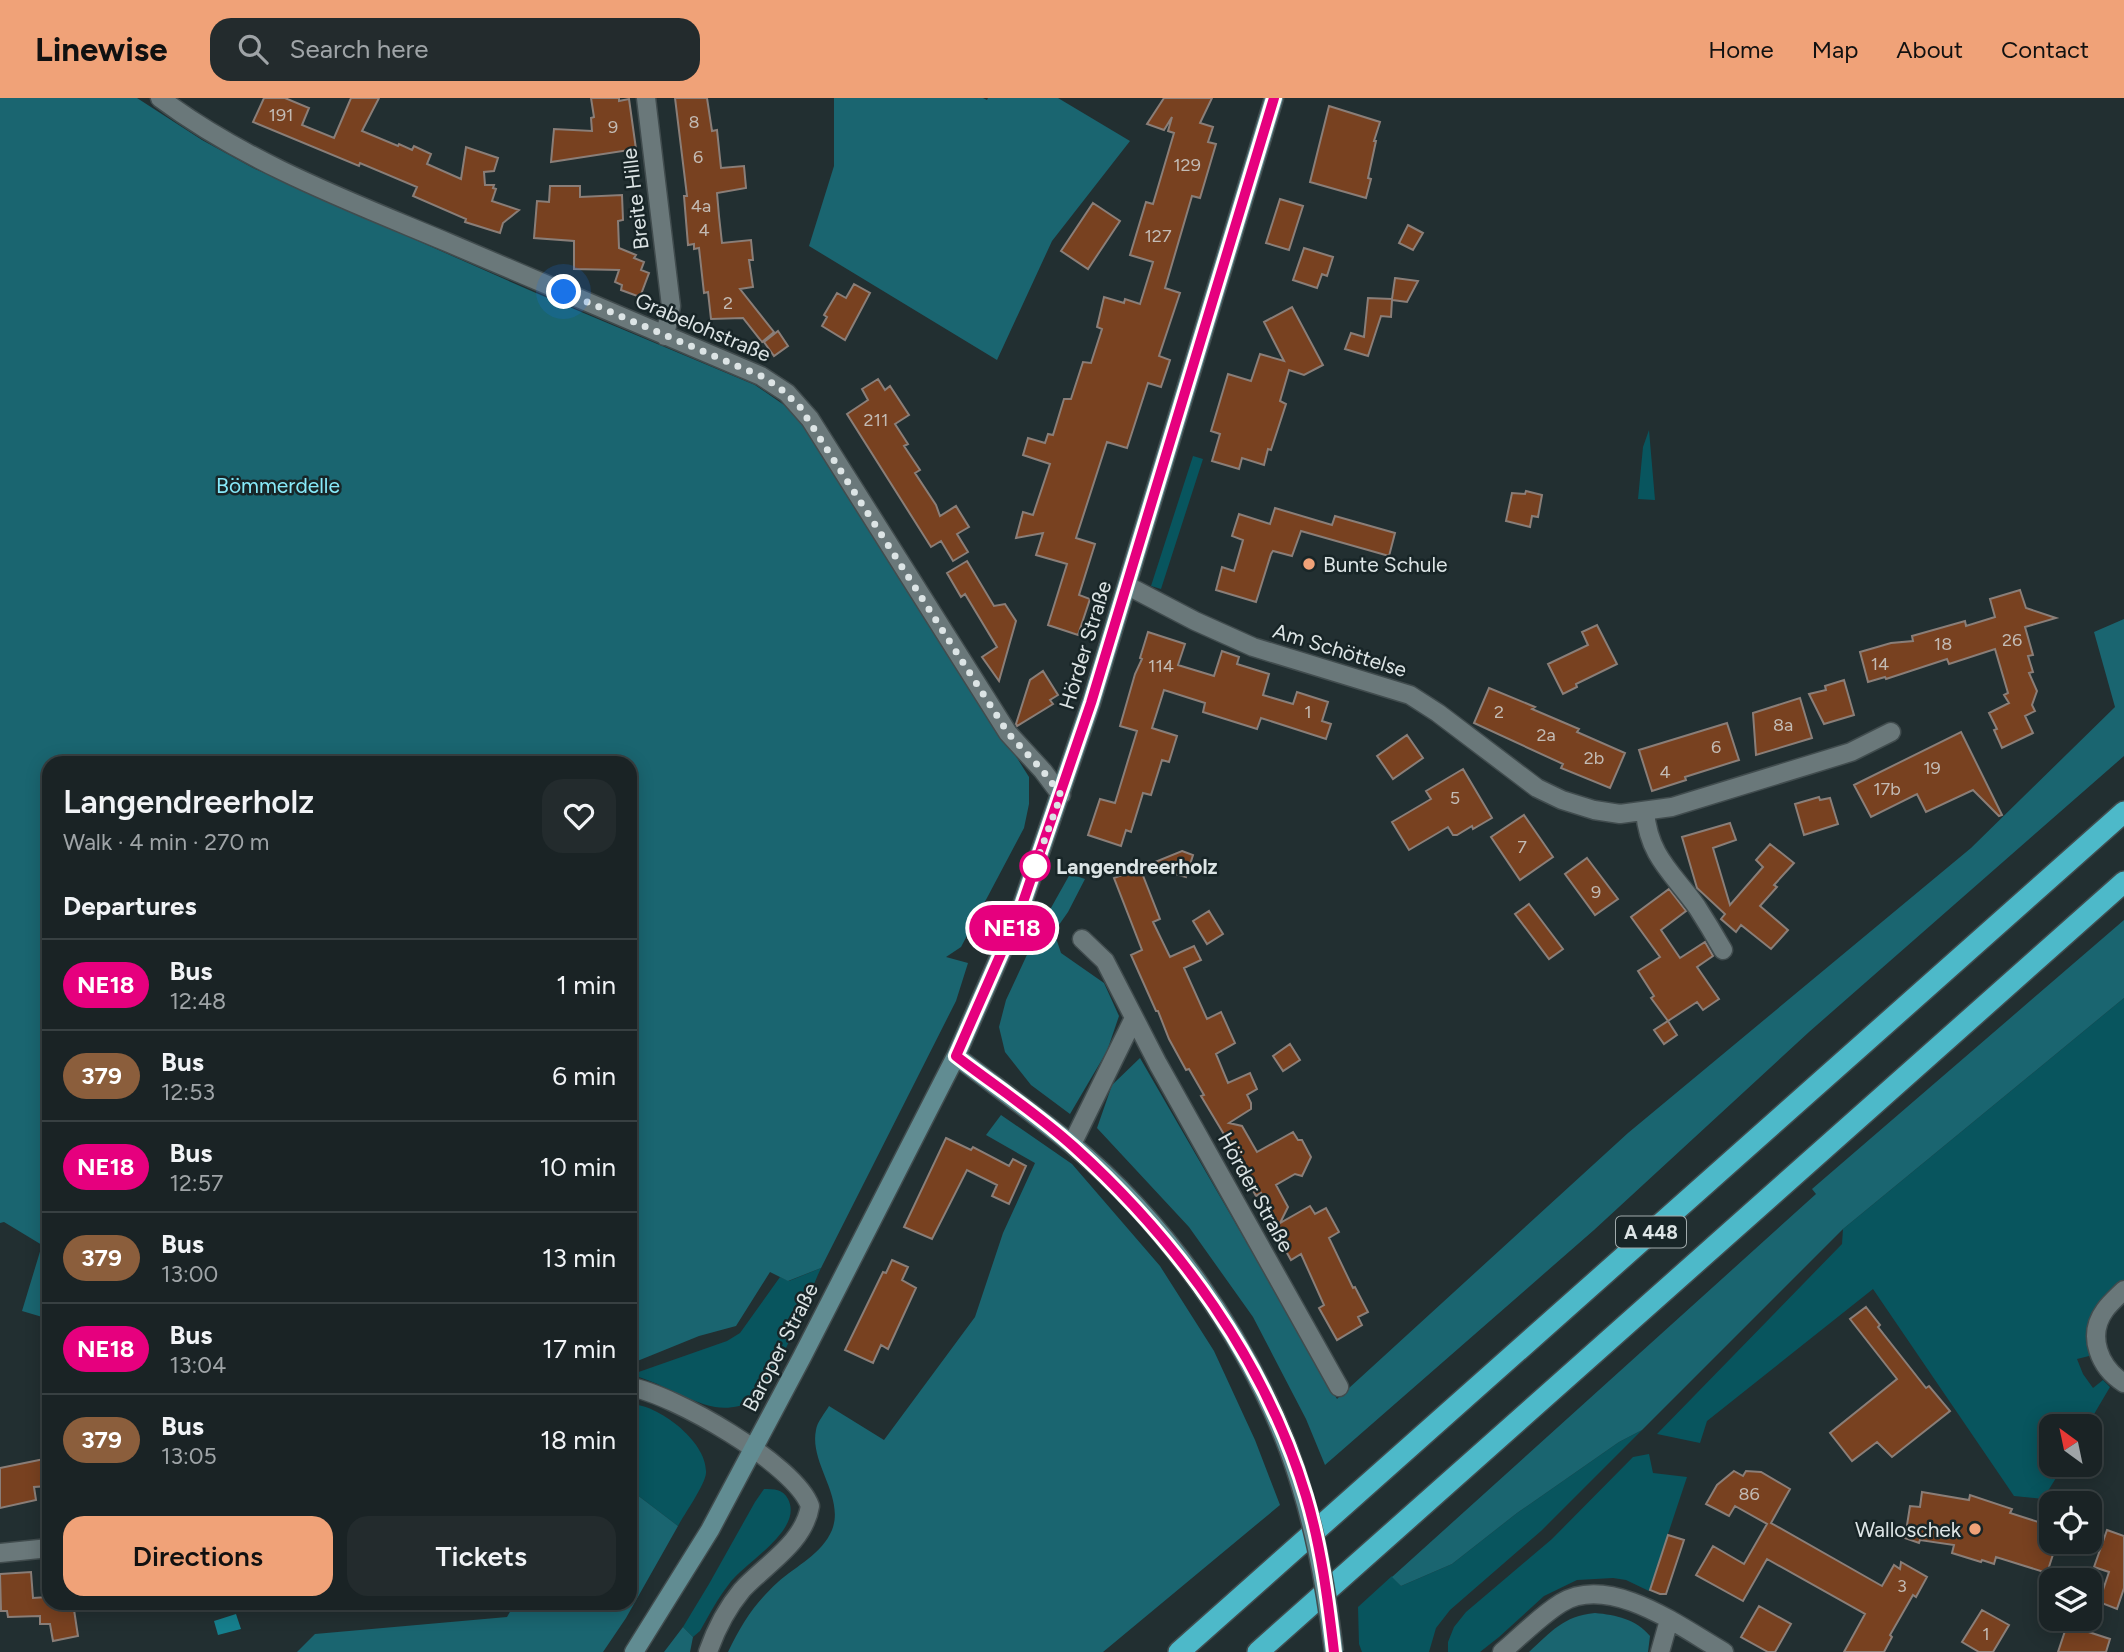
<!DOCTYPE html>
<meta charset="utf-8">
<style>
body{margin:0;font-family:Figtree,sans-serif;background:#232b2d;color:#f1f3f6;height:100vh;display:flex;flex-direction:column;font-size:26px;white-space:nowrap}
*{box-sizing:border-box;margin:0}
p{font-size:23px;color:#9fa4a7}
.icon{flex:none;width:38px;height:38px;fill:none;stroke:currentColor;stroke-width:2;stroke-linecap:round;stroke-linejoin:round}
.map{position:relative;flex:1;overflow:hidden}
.details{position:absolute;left:42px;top:658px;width:595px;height:854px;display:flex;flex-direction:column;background:#1a2325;border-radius:21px;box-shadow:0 4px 18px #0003,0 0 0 2px #384042}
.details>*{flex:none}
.badge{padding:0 14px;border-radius:23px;font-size:24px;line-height:46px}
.needle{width:46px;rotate:327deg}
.fabs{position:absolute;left:2039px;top:1316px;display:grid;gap:14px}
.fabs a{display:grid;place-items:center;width:63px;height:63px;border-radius:14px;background:#1a2325;box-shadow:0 4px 18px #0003,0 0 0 2px #384042;font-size:35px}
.you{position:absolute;width:35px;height:35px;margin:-18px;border:5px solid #fff;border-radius:50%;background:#1a73e8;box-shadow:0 0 0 10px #1a73e833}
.map>.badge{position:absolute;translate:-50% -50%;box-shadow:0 0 0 4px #fff}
h2{padding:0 21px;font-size:26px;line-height:63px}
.round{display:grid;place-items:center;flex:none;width:74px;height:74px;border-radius:21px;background:#232b2d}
.headline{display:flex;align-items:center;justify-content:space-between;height:119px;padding:0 21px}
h1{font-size:33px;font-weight:600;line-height:52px}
.button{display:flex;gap:14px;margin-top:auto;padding:14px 21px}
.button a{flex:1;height:80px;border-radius:21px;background:#f0a278;color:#111;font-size:28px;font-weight:600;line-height:80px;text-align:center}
.button a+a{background:#232b2d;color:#f1f3f6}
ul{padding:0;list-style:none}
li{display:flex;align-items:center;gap:21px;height:91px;padding:0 21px;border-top:2px solid #384042}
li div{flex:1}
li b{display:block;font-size:26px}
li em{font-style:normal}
li .badge{min-width:77px;font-weight:700;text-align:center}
header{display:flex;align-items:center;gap:42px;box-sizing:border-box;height:98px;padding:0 35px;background:#f0a278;color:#111}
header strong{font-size:33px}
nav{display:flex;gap:38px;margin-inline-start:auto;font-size:24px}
.search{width:490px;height:63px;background:#232b2d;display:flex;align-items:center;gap:18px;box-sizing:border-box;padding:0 24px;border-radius:21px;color:#9fa4a7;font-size:26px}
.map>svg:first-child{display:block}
.green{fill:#08555e}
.forest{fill:#1a6570}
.water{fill:#16808e}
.building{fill:#784120;stroke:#8a7e78;stroke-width:2}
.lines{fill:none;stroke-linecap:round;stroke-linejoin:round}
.minor-casing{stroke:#414c4e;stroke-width:21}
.secondary-casing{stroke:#414c4e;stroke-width:21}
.motorway-casing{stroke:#414c4e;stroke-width:24}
.minor{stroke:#6a787a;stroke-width:18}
.secondary{stroke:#618c92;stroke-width:18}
.motorway{stroke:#4db9c9;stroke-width:21}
.secondary-bridge-casing{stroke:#414c4e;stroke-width:21;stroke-linecap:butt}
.secondary-bridge{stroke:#618c92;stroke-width:18}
.line-casing{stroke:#fff;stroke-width:16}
.line{stroke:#e6007e;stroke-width:10}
.walk{stroke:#dce4e5;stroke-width:7;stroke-dasharray:0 12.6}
.poi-dot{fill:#f0a278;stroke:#182527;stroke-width:2.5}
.stop-dot{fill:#fff;stroke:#e6007e;stroke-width:3.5}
.labels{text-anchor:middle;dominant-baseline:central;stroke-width:5;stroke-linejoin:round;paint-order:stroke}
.number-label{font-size:18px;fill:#c3bbb4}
.shield{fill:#182527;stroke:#a1abac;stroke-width:2}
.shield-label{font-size:19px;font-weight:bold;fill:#dce4e5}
.street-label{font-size:21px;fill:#dce4e5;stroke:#182527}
.park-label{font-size:21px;fill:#87eafa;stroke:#182527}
.poi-label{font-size:21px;fill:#dce4e5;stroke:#182527;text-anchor:start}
.stop-label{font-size:21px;font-weight:bold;fill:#dce4e5;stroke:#182527;text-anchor:start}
</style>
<header>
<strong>Linewise</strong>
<div class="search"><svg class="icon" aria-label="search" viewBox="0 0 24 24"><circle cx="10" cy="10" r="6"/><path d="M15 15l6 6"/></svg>Search here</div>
<nav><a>Home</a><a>Map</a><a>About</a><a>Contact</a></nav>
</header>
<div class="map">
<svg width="2124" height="1554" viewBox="0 0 2124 1554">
<rect width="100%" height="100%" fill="#222f31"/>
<path class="green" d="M1649,332L1655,402L1638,401L1643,349Z
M1193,358L1203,361L1161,491L1151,488Z
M2124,900V1182L2089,1230V1258L2077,1261L2083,1276L2093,1290L2103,1282L2110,1289L2087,1328H2051V1367H2064L2043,1401L2014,1398L1873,1191L1707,1323L1700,1345L1657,1336L1842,1146L1843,1131Z
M821,1170C808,1198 774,1289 752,1303C742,1309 727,1311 715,1309C685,1303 660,1283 630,1277L727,1243L740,1235L780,1179L789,1183Z
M630,1306C658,1306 708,1344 706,1375C705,1387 685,1415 678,1428L632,1393Z
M1642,1332L1541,1433L1450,1512L1436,1530L1429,1554H1362L1359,1546L1358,1509L1392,1478L1401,1488L1452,1466L1517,1415L1619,1344Z
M1649,1356L1653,1375L1687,1379L1649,1493L1626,1482L1613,1480L1577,1482L1544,1498L1499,1539L1480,1554H1448V1544L1454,1529L1466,1514L1552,1441L1633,1359Z
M764,1391C774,1391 783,1391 788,1401C804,1432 745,1464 729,1486C718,1500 709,1517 700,1533L693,1539L683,1529L709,1486L755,1404Z"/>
<path class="forest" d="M0,0H137L202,42L253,70L536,195L755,287L787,309L818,344L1029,679V706L1024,730L961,849L946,859L968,865L956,903L821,1170L788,1183L770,1174L736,1228L699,1238L630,1266V665H49V1221L22,1213L42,1147L4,1124L0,1125Z
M834,0H983L987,2L988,0H1058L1130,43L1052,143L997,262L809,148L834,68Z
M2124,521V658L1809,934L1594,1132L1325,1367L1306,1321L1253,1219L1189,1129L1097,1030L1112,987L1140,960L1337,1301L1628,1035L1971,750L2115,609L2094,534Z
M1070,776L1085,781L1068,814L1054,834L1061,855L1104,885L1119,918L1107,953L1070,1016L1031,987L1005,954L999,929L1006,902L1038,833Z
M2124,822V900L1843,1131L1642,1332L1619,1344L1517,1415L1452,1466L1401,1488L1392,1479L1816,1096L1812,1091Z
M1001,1017L1072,1066L1160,1168L1214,1253L1255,1342L1280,1407L1103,1554H728C742,1525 754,1506 778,1484C796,1468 822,1456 832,1432C845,1398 809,1365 816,1332C817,1324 825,1315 829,1308L884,1342L975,1219L1003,1135L1035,1065L986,1037Z
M632,1393L678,1428L626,1520L603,1554H297L315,1536L507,1519L515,1505H630Z
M1595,1515C1616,1517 1636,1521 1650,1538L1648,1554H1529C1551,1534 1563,1518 1595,1515Z
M683,1529L693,1539L690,1554H664Z"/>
<path class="water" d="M236,1516L241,1531L218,1537L214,1523Z"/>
<path class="building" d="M264,0H285L309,10L302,27L334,40L351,0H379L362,33L398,48L399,46L412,52L414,48L431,56L427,66L461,81L466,49L498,60L494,73L484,74L485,87H494L493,90L496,91L492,103L519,112L503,125L500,135L465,124L466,121L413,98L417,89L360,65L359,68L253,24Z
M591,0H619V3L629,1L636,51L551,64L554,31L592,33L591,20L594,19Z
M675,0H707L712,33L717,32L721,70L744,68L746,90L717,95L719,118L722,145L751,142L753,162H749L753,189L740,191L774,234L762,244L743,220L711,221L708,194L704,195L699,150L694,151V146L688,147L684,98H687Z
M1164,0H1212L1200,25L1213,29L1208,44L1216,46L1200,100L1192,98L1165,190L1180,195L1159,258L1170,262L1161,289L1148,285L1127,350L1107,344L1076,440L1095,446L1079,497L1090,501L1078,537L1048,527L1067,466L1036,457L1043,435L1016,440L1023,414L1033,417L1050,366L1023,357L1028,340L1045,345L1048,336L1053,337L1064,301H1071L1083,264L1091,265L1102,231L1097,229L1104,199L1124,205L1125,201L1140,206L1153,164L1130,157L1146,104L1153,106L1174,35L1168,33L1172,19L1164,32L1147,26Z
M1329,8L1380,24L1374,43H1376L1368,80L1371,81L1366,100L1310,84Z
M550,88H580V99L622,97L623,122L618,123L619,150L636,157L634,160L644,164L641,172L649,175L640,199L621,192L622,187L615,184L619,172L574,171V143L534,140L537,103L549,104Z
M1280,101L1303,108L1289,152L1266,145Z
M1093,105L1120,123L1088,171L1061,153Z
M1408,127L1423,135L1413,152L1399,145Z
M1304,150L1333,159L1327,178L1322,176L1317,190L1293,182Z
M1395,180L1418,183L1407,204L1392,202L1391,219L1381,218L1368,258L1345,251L1351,235L1364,239L1368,200L1392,201Z
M854,186L870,195L845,242L822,228L827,219L824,217L837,195L846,200Z
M1292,209L1323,267L1304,277L1289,272L1280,303L1286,306L1271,352L1268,351L1264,367L1242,360L1239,371L1212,363L1220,336L1211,333L1228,276L1251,283L1260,256L1284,263L1264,224Z
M778,233L788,248L774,258L764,244Z
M878,281L885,292L890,288L909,317L895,326L908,346L904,348L920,372L915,375L936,407L940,418L956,408L969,429L957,436L968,454L953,463L941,443L931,449L847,316L868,302L862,291Z
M1526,393L1542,397L1538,419L1532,418L1530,429L1506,423L1512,395L1525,396Z
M1275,410L1332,427L1335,418L1395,435L1389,458L1301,433L1292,458L1273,453L1271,456L1256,504L1216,492L1222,469L1234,473L1243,442L1232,438L1239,416L1270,426Z
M967,463L994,508L1005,506L1016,523L999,583L982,559L997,549L965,496L961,499L947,475Z
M2020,492L2026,510L2056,520L2025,529L2033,557L2028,558L2033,574L2029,575L2037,593L2032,607L2035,613L2025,618L2033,635L2002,650L1994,632L1997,631L1989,615L2009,605L2004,597L2008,595L1995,551L1949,566L1947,561L1886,581L1885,579L1868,584L1860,554L1891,545L1913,543L1912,538L1965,523L1966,528L1995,519L1990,501Z
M1597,527L1617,566L1576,586L1577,589L1563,596L1548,566L1588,547L1582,534Z
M1148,534L1185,546L1178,567L1214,578L1222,553L1239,559L1237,566L1269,576L1263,597L1293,606L1297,594L1328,604L1322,623L1331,626L1326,641L1261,620L1257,631L1203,614L1205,605L1164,592L1152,630L1177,638L1169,664L1162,662L1151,697L1143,695L1131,734L1126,732L1121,748L1088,737L1100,701L1115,705L1137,633L1120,628L1135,576L1142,561L1140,560Z
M1043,573L1058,597L1050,602L1053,606L1017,628L1016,626L1030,582Z
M1844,582L1854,617L1824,626L1809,596L1826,592L1825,588Z
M1489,590L1535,609L1532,611L1579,631L1577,634L1625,655L1610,690L1561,670L1563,666L1474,625Z
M1800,600L1812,640L1756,657L1753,615Z
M1727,625L1739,662L1685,679L1686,682L1652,693L1639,652Z
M1961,634L2002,717L1999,718L1973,692L1926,714L1917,696L1871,719L1854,687Z
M1407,637L1423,660L1393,681L1377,658Z
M1463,671L1492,720L1473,731L1472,728L1457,737H1453L1448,729L1409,752L1392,724L1431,701L1426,693Z
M1819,699L1820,702L1830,700L1838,726L1804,737L1795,706Z
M1524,717L1553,759L1520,782L1491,739Z
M1730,725L1736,742L1713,750L1730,807L1763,769L1756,762L1770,746L1794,765L1774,787L1777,789L1760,808L1788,832L1771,851L1741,827L1736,834L1721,821L1725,816L1697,790L1682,739Z
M1182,753L1193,757L1186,779L1145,768Z
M1587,760L1618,801L1595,817L1565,776Z
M1140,770L1160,821L1153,824L1170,859L1194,848L1201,862L1184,870L1207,921L1221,914L1235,945L1216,956L1228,985L1250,975L1257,991L1247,997L1251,1005V1011L1229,1025L1242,1028L1257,1054L1293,1034L1298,1042H1302L1311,1059L1302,1078L1295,1076L1276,1087L1288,1109L1280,1125L1310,1108L1315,1116L1326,1110L1339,1134L1329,1140L1353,1190L1355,1189L1368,1214L1358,1219L1362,1227L1337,1242L1319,1210L1324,1207L1301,1156L1291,1162L1273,1130L1278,1126L1261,1095L1256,1098L1238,1065L1240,1063L1201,998L1204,997L1189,971L1186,972L1169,941L1158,913H1156L1131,857L1142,852L1114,780Z
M1669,791L1686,813L1661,832L1680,860L1705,844L1713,858L1697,869L1719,901L1703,912L1697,904L1668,923L1651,900L1654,898L1638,873L1660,859L1631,819Z
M1529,806L1563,851L1549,861L1515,816Z
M1209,813L1223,836L1207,846L1193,823Z
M1668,923L1677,937L1664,946L1654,932Z
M1290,946L1300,962L1283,973L1273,958Z
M946,1040L971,1052L973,1049L1009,1068L1013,1061L1026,1068L1009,1106L992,1098L997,1087L967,1072L932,1141L904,1129Z
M892,1162L908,1169L902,1182L916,1190L888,1251L881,1247L873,1265L845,1252L883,1174L886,1175Z
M1866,1209L1880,1227L1878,1229L1926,1290L1929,1288L1950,1313L1892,1359L1877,1344L1852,1363L1830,1335L1897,1281L1850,1221Z
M49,1360V1388L34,1389L36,1402L0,1410V1370Z
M1734,1373L1743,1378L1746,1373L1761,1374L1790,1391L1771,1425L1882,1488L1894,1467L1900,1471L1901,1464L1927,1479L1916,1499L1913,1497L1890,1537L1892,1539L1884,1554H1844L1865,1516L1767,1461L1743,1503L1696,1477L1713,1448L1744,1466L1767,1426L1735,1408L1729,1418L1706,1406L1717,1387Z
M1922,1394L1969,1402L1970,1397L2012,1411L2010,1415L2051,1428V1444H2057L2047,1475L1996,1459L1994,1466L1982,1462L1981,1464L1952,1455L1954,1447L1920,1442L1919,1445L1905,1440L1910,1408L1920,1409Z
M2107,1432L2124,1438V1490L2117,1511L2099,1504L2109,1474L2094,1469Z
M1668,1437L1684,1442L1666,1496H1660L1650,1492Z
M31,1474L33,1500L47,1499V1505H73L78,1538L53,1543L50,1526H40V1518L8,1519L7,1513H1L0,1476Z
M1759,1508L1791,1526L1775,1554H1768L1741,1539Z
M1982,1512L2009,1527L1993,1554H1979L1962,1544Z
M2067,1527L2110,1541L2106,1554H2058Z"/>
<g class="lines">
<g class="minor-casing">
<path id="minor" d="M160,0C247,65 349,103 449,145C553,189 657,234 761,278L787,295L810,321L1008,635L1043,673L1061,697
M646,0L671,208L665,238
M1128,488L1195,523L1253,549L1410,597L1438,615L1537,690L1562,702L1594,712L1620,716L1672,709L1851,654L1891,634
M1645,714C1649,759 1673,775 1697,809C1706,823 1715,838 1723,852
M1082,841L1105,863L1158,966L1339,1289
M1072,1046L1134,920
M2124,1192C2118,1198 2110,1205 2105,1212C2086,1238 2100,1270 2124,1285
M630,1289C673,1296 795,1366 810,1408C804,1445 766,1466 742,1492C727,1510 716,1531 708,1554
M0,1455L49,1450
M1502,1554C1521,1538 1540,1518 1561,1505C1610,1475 1682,1530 1724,1554
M1660,1554L1669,1522"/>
</g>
<g class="secondary-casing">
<path id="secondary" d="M956,958C994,987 1033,1015 1070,1045C1164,1122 1245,1237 1288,1350
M634,1554L710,1432L802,1259L956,958L1021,810L1091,605L1274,0"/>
</g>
<g class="motorway-casing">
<path id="motorway" d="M1179,1554L2124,714
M1258,1554L2124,784"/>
</g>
<use href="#minor" class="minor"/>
<use href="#secondary" class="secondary"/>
<use href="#motorway" class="motorway"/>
<g class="secondary-bridge-casing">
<path id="secondary-bridge" d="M1288,1350C1313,1418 1325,1482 1334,1554"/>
</g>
<use href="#secondary-bridge" class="secondary-bridge"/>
</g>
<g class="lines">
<g class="line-casing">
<path id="line" d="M1274,0L1091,605L1021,810L956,958C995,988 1038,1016 1074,1049C1178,1143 1265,1262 1306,1398C1321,1448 1328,1502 1334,1554"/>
</g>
<use href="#line" class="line"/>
<path class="walk" d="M564,194L761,278L780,290L800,309L1008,635L1043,673L1061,697L1035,768"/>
</g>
<g class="poi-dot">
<circle cx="1309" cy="466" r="7"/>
<circle cx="1975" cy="1431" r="7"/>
</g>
<circle class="stop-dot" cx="1035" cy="768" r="14"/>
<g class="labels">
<g class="number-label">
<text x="281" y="17">191</text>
<text x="694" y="24">8</text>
<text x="613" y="29">9</text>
<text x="698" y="59">6</text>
<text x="1187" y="67">129</text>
<text x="701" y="108">4a</text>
<text x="704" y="132">4</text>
<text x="1158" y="138">127</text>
<text x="728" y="205">2</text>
<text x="876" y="322">211</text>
<text x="2012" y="542">26</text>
<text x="1943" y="546">18</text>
<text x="1880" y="566">14</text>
<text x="1161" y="568">114</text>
<text x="1308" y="614">1</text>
<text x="1499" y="614">2</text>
<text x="1783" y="627">8a</text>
<text x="1546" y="637">2a</text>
<text x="1716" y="649">6</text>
<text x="1594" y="660">2b</text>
<text x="1932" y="670">19</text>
<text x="1665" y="674">4</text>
<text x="1887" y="691">17b</text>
<text x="1455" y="700">5</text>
<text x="1522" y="749">7</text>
<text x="1596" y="794">9</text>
<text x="1749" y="1396">86</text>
<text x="1902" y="1488">3</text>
<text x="1986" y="1536">1</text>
</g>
<rect class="shield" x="1616" y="1118.5" width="70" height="31" rx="5"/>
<g class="shield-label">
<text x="1651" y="1134">A 448</text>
</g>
<g class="street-label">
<text transform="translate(635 101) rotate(-97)">Breite Hille</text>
<text transform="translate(703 229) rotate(23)">Grabelohstraße</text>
<text transform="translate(1085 547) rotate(-73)">Hörder Straße</text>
<text transform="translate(1340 552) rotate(17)">Am Schöttelse</text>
<text transform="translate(1256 1094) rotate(61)">Hörder Straße</text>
<text transform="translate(780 1249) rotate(-63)">Baroper Straße</text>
</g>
<g class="park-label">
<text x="278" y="387">Bömmerdelle</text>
</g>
<g class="poi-label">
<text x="1323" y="466">Bunte Schule</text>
<text x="1961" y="1431" text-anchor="end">Walloschek</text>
</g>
<g class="stop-label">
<text x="1056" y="768">Langendreerholz</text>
</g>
</g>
</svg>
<div class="fabs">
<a><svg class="needle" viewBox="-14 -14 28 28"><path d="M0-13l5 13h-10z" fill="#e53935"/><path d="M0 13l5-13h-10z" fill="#9fa4a7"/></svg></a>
<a><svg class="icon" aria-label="locate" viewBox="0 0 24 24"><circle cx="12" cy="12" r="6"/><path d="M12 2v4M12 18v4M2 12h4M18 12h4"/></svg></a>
<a><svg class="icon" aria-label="layers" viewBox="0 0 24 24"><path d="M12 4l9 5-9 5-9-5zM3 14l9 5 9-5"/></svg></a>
</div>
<div class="you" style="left:564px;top:194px"></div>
<b class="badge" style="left:1012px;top:830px;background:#e6007e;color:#fff">NE18</b>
<section class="details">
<div class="headline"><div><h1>Langendreerholz</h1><p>Walk · 4 min · 270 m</p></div><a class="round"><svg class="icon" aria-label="heart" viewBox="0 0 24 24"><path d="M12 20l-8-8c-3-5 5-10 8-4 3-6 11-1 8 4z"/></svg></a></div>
<h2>Departures</h2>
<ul>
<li><span class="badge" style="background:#e6007e;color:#fff">NE18</span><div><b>Bus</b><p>12:48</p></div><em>1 min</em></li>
<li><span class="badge" style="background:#8b5e3c;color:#fff">379</span><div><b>Bus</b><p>12:53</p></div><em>6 min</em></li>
<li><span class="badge" style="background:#e6007e;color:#fff">NE18</span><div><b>Bus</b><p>12:57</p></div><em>10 min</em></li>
<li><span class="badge" style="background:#8b5e3c;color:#fff">379</span><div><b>Bus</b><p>13:00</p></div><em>13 min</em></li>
<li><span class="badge" style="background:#e6007e;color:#fff">NE18</span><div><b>Bus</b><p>13:04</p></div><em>17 min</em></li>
<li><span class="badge" style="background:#8b5e3c;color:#fff">379</span><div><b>Bus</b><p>13:05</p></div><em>18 min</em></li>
</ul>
<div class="button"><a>Directions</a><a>Tickets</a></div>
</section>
</div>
